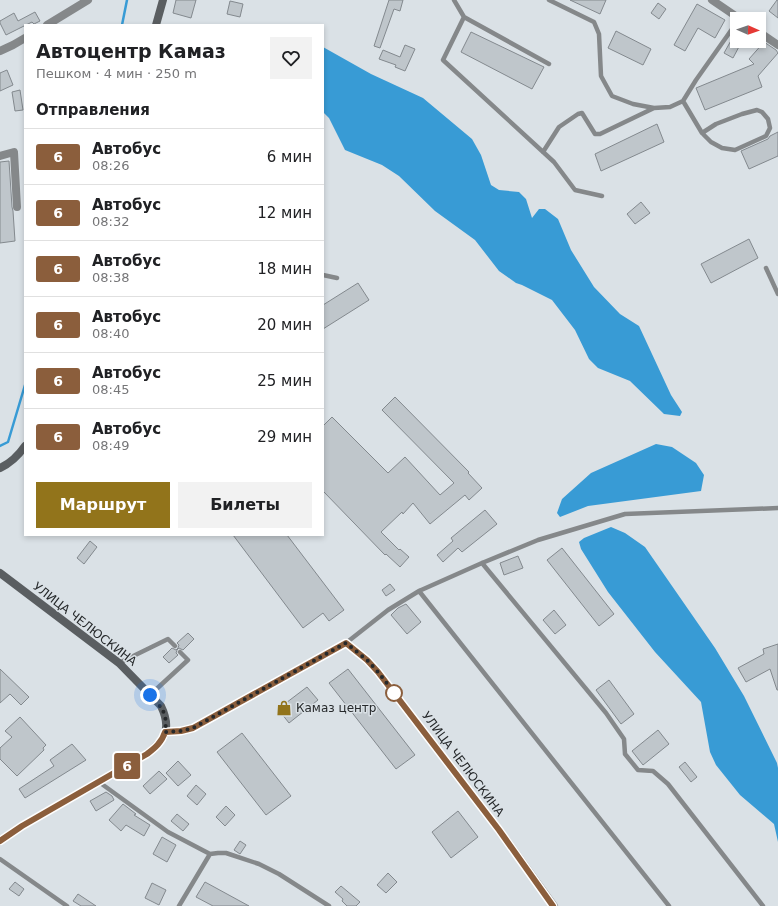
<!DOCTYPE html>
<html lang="ru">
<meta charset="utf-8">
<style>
body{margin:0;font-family:"DejaVu Sans",sans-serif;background:#f2f2f2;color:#202124;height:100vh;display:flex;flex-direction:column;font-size:15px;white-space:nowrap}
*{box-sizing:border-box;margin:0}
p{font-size:13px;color:#757577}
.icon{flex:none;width:22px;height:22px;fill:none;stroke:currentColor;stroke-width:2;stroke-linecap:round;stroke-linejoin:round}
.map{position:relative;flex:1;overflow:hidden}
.sheet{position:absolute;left:24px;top:24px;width:300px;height:512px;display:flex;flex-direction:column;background:#fff;border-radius:0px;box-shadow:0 2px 6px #0003}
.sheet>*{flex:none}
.badge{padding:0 8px;border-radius:3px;font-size:14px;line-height:26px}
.needle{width:26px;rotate:92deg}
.buttons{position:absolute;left:730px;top:12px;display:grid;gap:8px}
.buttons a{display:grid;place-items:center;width:36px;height:36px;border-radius:0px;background:#fff;box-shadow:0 2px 6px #0003;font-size:20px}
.you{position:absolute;width:20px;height:20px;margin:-10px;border:3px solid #fff;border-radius:50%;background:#1a73e8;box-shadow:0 0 0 6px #1a73e833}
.map>.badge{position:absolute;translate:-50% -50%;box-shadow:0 0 0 2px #fff}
h2{padding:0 12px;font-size:15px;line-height:36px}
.round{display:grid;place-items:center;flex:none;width:42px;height:42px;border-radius:0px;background:#f2f2f2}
.headline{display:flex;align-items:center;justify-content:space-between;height:68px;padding:0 12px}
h1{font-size:19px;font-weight:600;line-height:30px}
.primary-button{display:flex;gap:8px;margin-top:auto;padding:8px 12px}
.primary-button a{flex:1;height:46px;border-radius:0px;background:#92741b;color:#fff;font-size:16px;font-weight:600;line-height:46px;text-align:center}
.primary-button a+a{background:#f2f2f2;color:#202124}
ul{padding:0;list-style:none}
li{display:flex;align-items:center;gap:12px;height:56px;padding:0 12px;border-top:1px solid #e0e0e0}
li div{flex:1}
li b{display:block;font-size:15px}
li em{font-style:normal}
li .badge{min-width:44px;font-weight:700;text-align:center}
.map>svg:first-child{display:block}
.water{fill:#389bd5}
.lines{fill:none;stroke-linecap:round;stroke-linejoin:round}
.stream{stroke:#389bd5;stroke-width:2.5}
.building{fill:#bfc6cb;stroke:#83898e}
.lane{stroke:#85888a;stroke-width:4.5}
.street{stroke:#85888a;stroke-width:8}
.secondary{stroke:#5a5e61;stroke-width:8}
.line-casing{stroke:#fff;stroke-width:9}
.line{stroke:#8b5e3c;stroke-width:6}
.walk{stroke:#26292b;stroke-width:4;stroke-dasharray:0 7.2}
.stop-dot{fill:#fff;stroke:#8b5e3c;stroke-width:2}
.labels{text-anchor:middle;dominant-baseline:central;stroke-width:3;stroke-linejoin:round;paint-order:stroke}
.street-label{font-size:12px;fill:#26292b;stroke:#dae1e6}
.poi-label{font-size:12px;fill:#26292b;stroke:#dae1e6;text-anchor:start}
</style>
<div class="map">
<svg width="778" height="906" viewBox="0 0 778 906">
<rect width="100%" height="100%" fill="#dae1e6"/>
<path class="water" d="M323,47L371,74L423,98L472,139L481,155L491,185L499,190L519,192L526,199L532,218L539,209H545L558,219L571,250L594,287L620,314L639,326L671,395L682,412L680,416L664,414L630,381L598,368L589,359L575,330L552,300L522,285L516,283L499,271L475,240L435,211L399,176L382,165L345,150L329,118L323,112Z
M656,444L672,447L696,463L704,475L701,491L588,506L560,517L557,513L562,499L591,473Z
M611,527L625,533L645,547L715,648L744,696L777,763L778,768V842L774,824L740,795L716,765L710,752L701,702L655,652L608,592L581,549L579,542L584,538Z"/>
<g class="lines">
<path class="stream" d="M122,25L127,0
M0,446L8,442L25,385"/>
</g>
<path class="building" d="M176,0H196L191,18L173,13Z
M389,0H403L400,11L394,9L380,48L374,46Z
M570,0H606L600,14Z
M777,0H778V18L769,11Z
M230,1L243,4L240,17L227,14Z
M658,3L666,9L659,19L651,13Z
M697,4L725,20L715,38L698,28L685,51L674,45Z
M35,12L40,21L34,24L32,22L6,35L0,23V21L14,13L18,21Z
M737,30V41H742L733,58L724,53Z
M616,31L651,49L643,65L608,48Z
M471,32L544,67L532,89L461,52Z
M764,42L776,50L778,53L758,76L762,87L705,110L696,88L754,64L749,59Z
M405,45L415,49L405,71L395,67L396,65L379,59L383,50L400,57Z
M7,70L13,85L0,91V73Z
M20,90L23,110L15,111L12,92Z
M657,124L664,142L601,171L595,154Z
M778,132V156L749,169L741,151L768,139L770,136Z
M9,161L12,207L13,211L15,241L0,243V162Z
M641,202L650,213L635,224L627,214Z
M749,239L758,258L711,283L701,264Z
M358,283L369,300L323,329V305Z
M395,397L469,472L468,473L482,488L469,500L465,495L430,524L413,503L403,514L402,512L381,532L399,550L400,549L409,557L400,567L386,554L385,555L323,491V426L332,417L388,473L405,457L440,495L454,483L382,410Z
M485,510L497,524L462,552L458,548L443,562L437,555L453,541L451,538Z
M233,535H287L344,610L329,621L323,613L303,628Z
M90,541L97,547L84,564L77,558Z
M562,548L614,614L599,626L547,560Z
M518,556L523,568L504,575L500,563Z
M390,584L395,590L386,596L382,590Z
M406,604L421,622L407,634L391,615L398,608Z
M554,610L566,625L555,634L543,620Z
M188,633L194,639L183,650L179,648L177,650L176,653L178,655L169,663L163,657L172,648L176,650L178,648L179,645L177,643Z
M778,644V690H777L770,669L746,682L738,668L764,654L763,649Z
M0,669L29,697L21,705L10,694L0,703Z
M348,669L415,755L396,769L329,683Z
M609,680L634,714L621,724L596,690Z
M307,687L318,700L289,723L278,709Z
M20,717L46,745L43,748L44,750L17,776L0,759V748L12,737L5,731Z
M658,730L669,744L643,765L632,751Z
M242,733L291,796L266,815L217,752Z
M72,744L86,760L25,798L19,789L54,766L50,760Z
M178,761L191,775L178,786L166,773Z
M685,762L697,777L691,782L679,767Z
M159,771L167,779L150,794L143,786Z
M196,785L206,794L197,805L187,796Z
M106,792L112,796L114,800L96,811L90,801Z
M123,804L136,814L134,815L150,825L144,836L126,825L121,831L109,820Z
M226,806L235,815L225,826L216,817Z
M458,811L478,837L451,858L432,832Z
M177,814L189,824L183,831L171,821Z
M162,837L176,845L167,862L153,854Z
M240,841L246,845L240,854L234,850Z
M388,873L397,882L386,893L377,885Z
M15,882L24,889L19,896L9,889Z
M205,882L249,906H213L196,897Z
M152,883L166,890L159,905L145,898Z
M341,886L360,902L356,906H347L342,901L343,899L335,892Z
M78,894L96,906H81L73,901Z"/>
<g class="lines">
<path class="lane" d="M454,0L464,17L549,64
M549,0L594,22L599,34L601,76L612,96L633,104L654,108L670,107L683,101L696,80L737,22
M464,17L443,60L554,162L575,190L602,196
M683,101L702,133L711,142L722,148L735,150L766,136L770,128L768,119L762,112L757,110L742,114L716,124L702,133
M543,152L559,127L578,114L582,113L595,134H600L654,108
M766,268L778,294
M323,275L337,278
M482,563L606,713L624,739L625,754L638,770L653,771L668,784L763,906
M419,591L669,906
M119,663L168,639L175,646
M150,695L188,660L180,652
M165,732L181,731L193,728L329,653L346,643L388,610L419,591L482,563L538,540L625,514L778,508
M99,782L168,832L210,854L218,853H226L259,864L279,874L329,906
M0,859L67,906
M179,906L210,854"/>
<path class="street" d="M712,0L740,19
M47,25L88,0
M759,32L778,45
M0,51L13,45L25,38
M0,156L14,152L17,207
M346,643L367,660L378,672L499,830L554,906"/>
<path class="secondary" d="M156,25L163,0
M0,468C11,463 18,456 25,446
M0,573L119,663L161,706C172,729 165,740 147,754L22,826L0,841"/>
</g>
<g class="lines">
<g class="line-casing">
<path id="line" d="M0,841L22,826L147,754C155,748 162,742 165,732L181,731L193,728L346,643L367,660L378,672L499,830L553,906"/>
</g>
<use href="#line" class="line"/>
<path class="walk" d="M150,695C162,708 168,713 165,732L181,731L193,728L346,643L367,660L378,672L397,696L394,693"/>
</g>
<defs>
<g id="shop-bare" transform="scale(1.2)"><path d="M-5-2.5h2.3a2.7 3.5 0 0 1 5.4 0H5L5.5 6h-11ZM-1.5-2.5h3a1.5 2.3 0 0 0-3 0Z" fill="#92741b" stroke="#dae1e6" stroke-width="2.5" paint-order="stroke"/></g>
</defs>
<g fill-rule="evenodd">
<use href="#shop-bare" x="284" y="708"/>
</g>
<circle class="stop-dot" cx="394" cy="693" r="8"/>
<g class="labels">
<g class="street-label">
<text transform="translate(85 624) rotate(38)">УЛИЦА ЧЕЛЮСКИНА</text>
<text transform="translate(463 764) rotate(53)">УЛИЦА ЧЕЛЮСКИНА</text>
</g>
<g class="poi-label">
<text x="296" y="708">Камаз центр</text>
</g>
</g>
</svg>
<div class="buttons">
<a><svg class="needle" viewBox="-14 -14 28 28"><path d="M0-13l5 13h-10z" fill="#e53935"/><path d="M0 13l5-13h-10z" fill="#757577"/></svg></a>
</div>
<div class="you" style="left:150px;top:695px"></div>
<b class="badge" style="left:127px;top:766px;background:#8b5e3c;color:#fff">6</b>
<section class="sheet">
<div class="headline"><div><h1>Автоцентр Камаз</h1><p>Пешком · 4 мин · 250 m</p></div><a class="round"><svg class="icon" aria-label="heart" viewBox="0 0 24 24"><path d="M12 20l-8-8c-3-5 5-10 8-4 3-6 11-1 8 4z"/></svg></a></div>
<h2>Отправления</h2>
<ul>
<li><span class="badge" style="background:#8b5e3c;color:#fff">6</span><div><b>Автобус</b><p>08:26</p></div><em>6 мин</em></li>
<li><span class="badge" style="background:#8b5e3c;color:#fff">6</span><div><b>Автобус</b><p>08:32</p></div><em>12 мин</em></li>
<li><span class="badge" style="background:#8b5e3c;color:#fff">6</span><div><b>Автобус</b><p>08:38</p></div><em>18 мин</em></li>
<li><span class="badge" style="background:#8b5e3c;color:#fff">6</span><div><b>Автобус</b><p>08:40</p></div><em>20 мин</em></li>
<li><span class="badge" style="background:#8b5e3c;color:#fff">6</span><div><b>Автобус</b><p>08:45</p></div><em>25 мин</em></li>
<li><span class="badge" style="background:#8b5e3c;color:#fff">6</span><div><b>Автобус</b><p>08:49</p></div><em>29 мин</em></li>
</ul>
<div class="primary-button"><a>Маршрут</a><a>Билеты</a></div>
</section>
</div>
